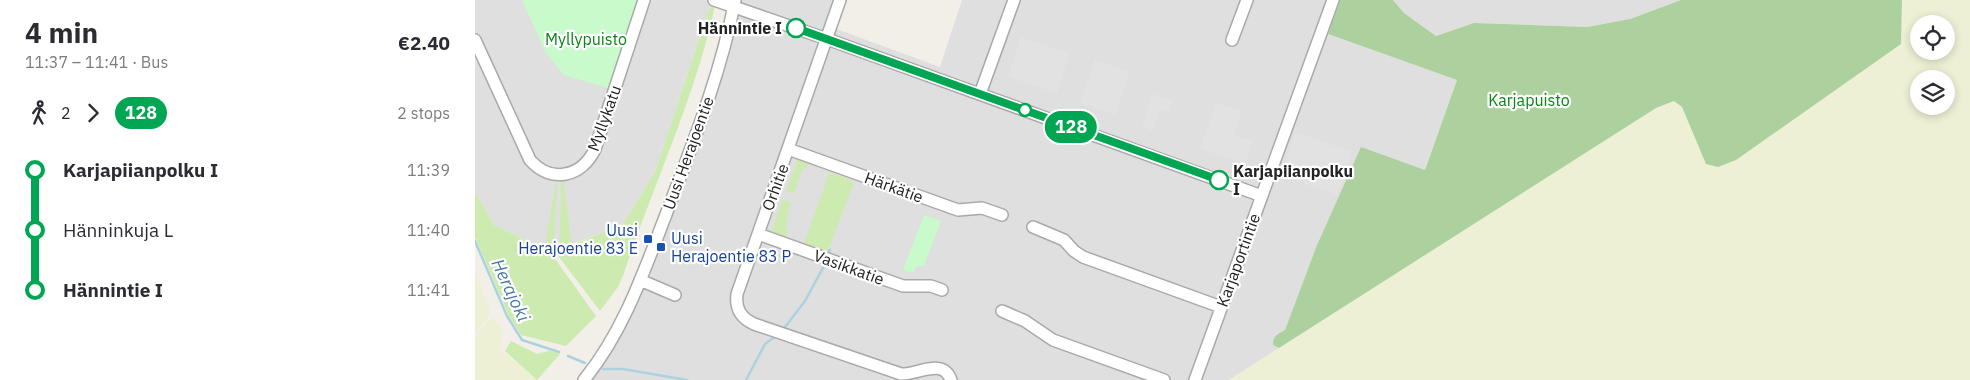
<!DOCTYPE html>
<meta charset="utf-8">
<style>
body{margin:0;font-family:"IBM Plex Sans",sans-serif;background:#f7f7f7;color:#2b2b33;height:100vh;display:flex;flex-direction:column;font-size:19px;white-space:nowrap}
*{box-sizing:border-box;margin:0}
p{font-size:16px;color:#7c7c81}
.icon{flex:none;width:28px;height:28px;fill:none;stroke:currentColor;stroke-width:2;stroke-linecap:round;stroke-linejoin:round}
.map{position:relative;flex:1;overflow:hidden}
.drawer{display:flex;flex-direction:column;background:#fff;width:475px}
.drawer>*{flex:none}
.badge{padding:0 10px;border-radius:16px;font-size:18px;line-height:32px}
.buttons{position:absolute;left:1435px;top:15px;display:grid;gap:10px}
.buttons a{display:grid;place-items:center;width:45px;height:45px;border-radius:50%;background:#fff;box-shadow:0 2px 8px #0003;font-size:25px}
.map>.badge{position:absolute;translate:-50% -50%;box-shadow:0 0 0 2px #fff}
.legs{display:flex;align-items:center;gap:8px;height:55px;padding:0 25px;font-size:16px}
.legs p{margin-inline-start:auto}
.overview{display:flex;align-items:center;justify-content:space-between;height:85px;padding:0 25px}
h1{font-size:28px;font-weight:800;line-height:38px}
ul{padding:0 25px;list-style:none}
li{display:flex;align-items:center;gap:18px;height:60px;font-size:19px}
li i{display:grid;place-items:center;width:8px;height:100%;margin:0 6px;background:currentColor}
li i::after{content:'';width:12px;height:12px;margin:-6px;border:4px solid;border-radius:50%;background:#fff}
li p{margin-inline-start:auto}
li:first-child i{background:linear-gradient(#0000 50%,currentColor 0)}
li:last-child i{background:linear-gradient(currentColor 50%,#0000 0)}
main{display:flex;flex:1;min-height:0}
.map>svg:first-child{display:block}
.residential{fill:#e0dfdf}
.farmland{fill:#eef0d5;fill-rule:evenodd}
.grass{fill:#cdebb0}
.forest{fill:#add19e}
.park{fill:#c8facc}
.parking{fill:#e2e2e2}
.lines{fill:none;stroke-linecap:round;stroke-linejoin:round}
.stream{stroke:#aad3df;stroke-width:2.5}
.minor-casing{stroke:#a9a9a9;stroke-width:14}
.minor{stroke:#fff;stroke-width:11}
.line-1-casing{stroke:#fff;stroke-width:11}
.line-1{stroke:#00a651;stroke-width:8}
.stop-1-dot{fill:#fff;stroke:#00a651;stroke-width:2.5}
.transit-dot{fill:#1a4fb4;stroke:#fff;stroke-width:2}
.labels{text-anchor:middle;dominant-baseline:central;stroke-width:4.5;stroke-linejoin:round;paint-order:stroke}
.stop-label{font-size:16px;font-weight:bold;fill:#222;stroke:#fff;text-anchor:end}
.park-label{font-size:16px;fill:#0c8416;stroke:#fff}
.street-label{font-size:16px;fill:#222;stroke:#fff}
.transit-label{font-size:16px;fill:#164399;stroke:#fff;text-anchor:end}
.water-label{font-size:18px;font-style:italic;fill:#4a7aab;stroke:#fff}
</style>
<main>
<section class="drawer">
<div class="overview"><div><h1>4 min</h1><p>11:37 – 11:41 · Bus</p></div><b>€2.40</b></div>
<div class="legs"><svg class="icon" aria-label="walk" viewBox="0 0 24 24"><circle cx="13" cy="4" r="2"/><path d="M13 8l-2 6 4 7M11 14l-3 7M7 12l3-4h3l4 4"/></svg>2<svg class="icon" aria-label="forward" viewBox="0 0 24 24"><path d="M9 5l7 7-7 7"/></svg><b class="badge" style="background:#00a651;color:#fff">128</b><p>2 stops</p></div>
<ul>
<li><i style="color:#00a651"></i><b>Karjapiianpolku I</b><p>11:39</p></li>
<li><i style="color:#00a651"></i><span>Hänninkuja L</span><p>11:40</p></li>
<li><i style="color:#00a651"></i><b>Hännintie I</b><p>11:41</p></li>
</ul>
</section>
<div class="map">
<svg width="1495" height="380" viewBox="0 0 1495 380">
<rect width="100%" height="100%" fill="#f2efe9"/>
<path class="residential" d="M0,0H237L180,172L148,224L96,245L70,250L19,225L0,192Z
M259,0H365L356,27L465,67L487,0H865L853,34L982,80L950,170L886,148L842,245L810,330L802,334L798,345L804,348L754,380H430L428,377V380H109L133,347L218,144Z
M918,0H1206L1155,19L1112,27L999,23L961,36L929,13Z"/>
<path class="farmland" d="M1427,0H1495V380H754L1181,108L1200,101L1207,107L1226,153L1426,44ZM1444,24H1471V51H1444ZM1444,79H1471V106H1444Z
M0,271L15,311L12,319L0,333Z
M18,317L27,328L25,349L62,380H0V337Z"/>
<path class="grass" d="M236,3L240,6C220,98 179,183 149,273L143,287L125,311L84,257L86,182L88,178L97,245L148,224L180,172Z
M323,158L334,165L327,170L319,193L311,192Z
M354,173L369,177L379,183L351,256L328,247Z
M79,181H81L82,185L78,256L121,316L91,346L46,335L34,316L0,237V192L19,225L70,250L80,185Z
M308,199L316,203L312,217V241L295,235Z
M36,341L62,354C72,351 76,349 85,354L62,380L30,351Z"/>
<path class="forest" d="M865,0H918L929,13L961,36L999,23L1112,27L1155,19L1206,0H1427L1426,44L1261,160L1243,167L1231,164L1207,107L1199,101L1181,108L804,348L798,345C798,336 802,334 810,330L842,245L886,147L950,170L982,80L853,34Z"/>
<path class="park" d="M47,0H166L136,89L89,75L71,53Z
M449,215L466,221L449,266H442L437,273L428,270Z"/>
<path class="parking" d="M546,37L595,54L582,93L533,77Z
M620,60L655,72L640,115L605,103Z
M677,94L698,100L694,112L685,110L678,131L667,127Z
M741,103L767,111L759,135L778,142L770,164L725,149Z
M821,132L877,152L862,195L806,175Z"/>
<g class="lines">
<path class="stream" d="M0,241L32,316L47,340L84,352
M354,251L355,250
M310,327L330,301L349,266
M93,356L110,363
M128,369H148L212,380
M271,380L290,344L298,338"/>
<g class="minor-casing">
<path id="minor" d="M239,0L352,39L787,196
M365,0L262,294C260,309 266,318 279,324L426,374C442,375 468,357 476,380
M0,40L55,160C76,184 107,177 120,149L169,0
M757,40L772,0
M505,94L539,0
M313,149L483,210L507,208L527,215
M558,227L589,240L599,251L608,257L746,307
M283,234L428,286H456L467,290
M165,280L200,295
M527,311L550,321L578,340L689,380
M109,380C148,332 168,274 190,217C217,146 246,74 260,0
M720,380L858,0"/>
</g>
<use href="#minor" class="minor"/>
</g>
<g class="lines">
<g class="line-1-casing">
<path id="line-1" d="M321,28L744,180"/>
</g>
<use href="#line-1" class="line-1"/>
</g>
<g class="stop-1-dot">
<circle cx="321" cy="28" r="9"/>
<circle cx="550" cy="110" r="6"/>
<circle cx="744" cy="180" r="9"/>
</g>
<g class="transit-dot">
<rect x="168" y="234" width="10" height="10" rx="2.5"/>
<rect x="181" y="242" width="10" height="10" rx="2.5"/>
</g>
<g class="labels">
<g class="stop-label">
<text x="307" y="28">Hännintie I</text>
<text x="758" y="171" text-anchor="start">Karjapiianpolku<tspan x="758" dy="18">I</tspan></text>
</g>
<g class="park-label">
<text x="111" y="39">Myllypuisto</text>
<text x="1054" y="100">Karjapuisto</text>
</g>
<g class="street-label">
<text transform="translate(129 118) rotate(-70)">Myllykatu</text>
<text transform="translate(213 153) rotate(-70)">Uusi Herajoentie</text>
<text transform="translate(300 187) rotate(-70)">Orhitie</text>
<text transform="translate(419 187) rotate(20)">Härkätie</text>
<text transform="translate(763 260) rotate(-70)">Karjaportintie</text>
<text transform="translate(374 267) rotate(20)">Vasikkatie</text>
</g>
<g class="transit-label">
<text x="163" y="230">Uusi<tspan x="163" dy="18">Herajoentie 83 E</tspan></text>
<text x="196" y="238" text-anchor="start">Uusi<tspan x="196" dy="18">Herajoentie 83 P</tspan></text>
</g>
<g class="water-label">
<text transform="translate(36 290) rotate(65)">Herajoki</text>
</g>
</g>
</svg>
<div class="buttons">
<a><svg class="icon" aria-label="locate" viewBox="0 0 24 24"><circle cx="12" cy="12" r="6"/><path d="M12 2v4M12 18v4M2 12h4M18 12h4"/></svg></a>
<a><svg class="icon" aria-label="layers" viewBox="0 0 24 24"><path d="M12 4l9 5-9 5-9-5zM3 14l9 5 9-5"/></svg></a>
</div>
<b class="badge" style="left:596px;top:127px;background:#00a651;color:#fff">128</b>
</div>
</main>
